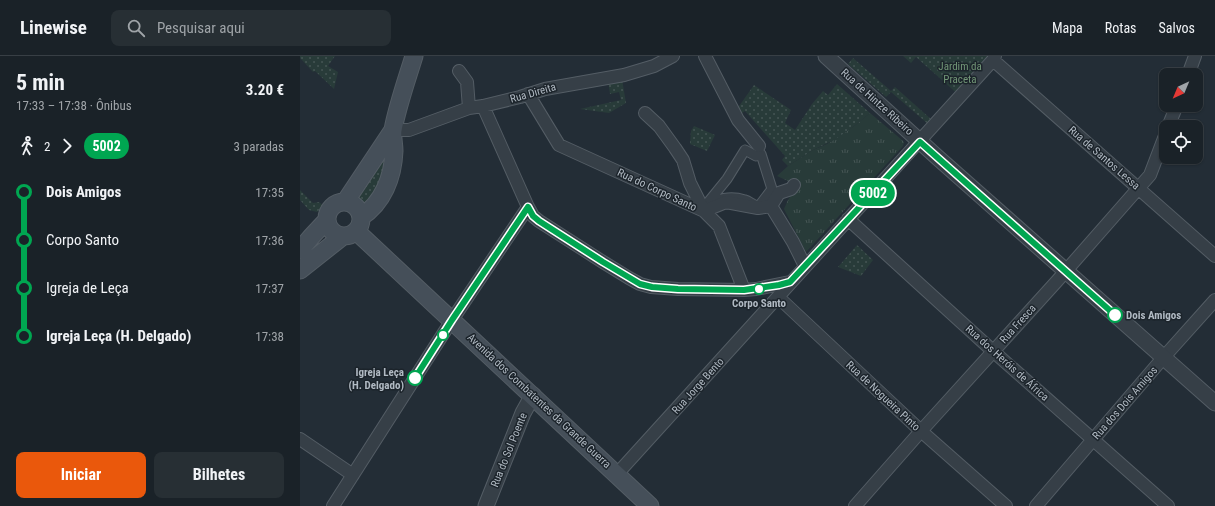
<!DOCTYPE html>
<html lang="pt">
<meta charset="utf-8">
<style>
body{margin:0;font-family:"Roboto Condensed",sans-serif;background:#272f34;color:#f1f3f6;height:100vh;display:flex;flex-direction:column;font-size:15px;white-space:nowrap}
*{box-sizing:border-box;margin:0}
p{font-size:13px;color:#9fa4a8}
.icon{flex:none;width:22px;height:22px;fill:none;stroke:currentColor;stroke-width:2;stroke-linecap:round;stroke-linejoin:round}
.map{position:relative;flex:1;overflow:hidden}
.details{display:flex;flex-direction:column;background:#1a2228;width:300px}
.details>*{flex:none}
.badge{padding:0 8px;border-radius:13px;font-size:14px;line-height:26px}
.needle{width:26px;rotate:224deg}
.buttons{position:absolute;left:859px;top:12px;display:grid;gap:8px}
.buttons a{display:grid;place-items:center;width:44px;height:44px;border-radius:8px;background:#1a2228;box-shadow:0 1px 3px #0004,0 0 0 1px #383f45;font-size:20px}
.map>.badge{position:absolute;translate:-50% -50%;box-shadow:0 0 0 2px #fff}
.legs{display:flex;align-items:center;gap:6px;height:44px;padding:0 16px;font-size:13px}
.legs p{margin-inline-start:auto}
.head{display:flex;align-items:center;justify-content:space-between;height:68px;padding:0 16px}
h1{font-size:22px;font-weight:700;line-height:30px}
.action{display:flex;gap:8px;margin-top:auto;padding:8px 16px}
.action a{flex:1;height:46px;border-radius:8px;background:#ea580c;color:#fff;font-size:16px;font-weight:700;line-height:46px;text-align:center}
.action a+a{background:#272f34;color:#f1f3f6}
ul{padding:0 16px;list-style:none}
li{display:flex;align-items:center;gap:14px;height:48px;font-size:15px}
li i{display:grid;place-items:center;width:6px;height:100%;margin:0 5px;background:currentColor}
li i::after{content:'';width:10px;height:10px;margin:-5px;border:3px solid;border-radius:50%;background:#1a2228}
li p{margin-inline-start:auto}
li:first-child i{background:linear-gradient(#0000 50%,currentColor 0)}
li:last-child i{background:linear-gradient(currentColor 50%,#0000 0)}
header{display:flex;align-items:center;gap:24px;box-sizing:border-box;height:56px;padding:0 20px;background:#1a2228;border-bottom:1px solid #383f45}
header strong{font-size:19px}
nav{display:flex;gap:22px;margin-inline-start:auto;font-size:14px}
.search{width:280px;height:36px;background:#272f34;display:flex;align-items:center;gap:10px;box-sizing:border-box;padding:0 14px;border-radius:8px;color:#9fa4a8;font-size:15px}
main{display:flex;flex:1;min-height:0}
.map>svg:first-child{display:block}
.grass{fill:url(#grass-tufts)}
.garden{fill:url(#garden-dots)}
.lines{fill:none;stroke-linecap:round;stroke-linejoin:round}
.pedestrian-casing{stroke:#545d65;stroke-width:11}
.minor-casing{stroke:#545d65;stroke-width:14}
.tertiary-casing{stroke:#545d65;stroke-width:17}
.secondary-casing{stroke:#545d65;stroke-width:19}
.pedestrian{stroke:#363f47;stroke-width:9}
.minor{stroke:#363f47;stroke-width:12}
.tertiary{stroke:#363f47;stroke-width:15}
.secondary{stroke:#454f59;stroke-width:17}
.line-1-casing{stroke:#fff;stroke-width:9}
.line-1{stroke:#00a651;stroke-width:6}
.stop-1-dot{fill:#fff;stroke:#00a651;stroke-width:2}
.labels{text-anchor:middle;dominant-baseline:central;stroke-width:3;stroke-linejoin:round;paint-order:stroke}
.park-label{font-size:11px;fill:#729677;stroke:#1c242b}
.street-label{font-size:11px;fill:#b1bac3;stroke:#1c242b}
.stop-label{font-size:11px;font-weight:bold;fill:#b1bac3;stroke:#1c242b}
</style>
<header>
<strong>Linewise</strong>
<div class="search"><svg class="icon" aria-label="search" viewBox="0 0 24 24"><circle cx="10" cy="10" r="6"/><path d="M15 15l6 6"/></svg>Pesquisar aqui</div>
<nav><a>Mapa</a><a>Rotas</a><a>Salvos</a></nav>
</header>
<main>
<section class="details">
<div class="head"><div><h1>5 min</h1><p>17:33 – 17:38 · Ônibus</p></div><b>3.20 €</b></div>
<div class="legs"><svg class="icon" aria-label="walk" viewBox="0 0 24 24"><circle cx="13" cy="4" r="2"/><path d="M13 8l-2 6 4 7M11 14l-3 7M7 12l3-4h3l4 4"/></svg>2<svg class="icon" aria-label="forward" viewBox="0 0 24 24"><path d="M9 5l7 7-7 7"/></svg><b class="badge" style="background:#00a651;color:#fff">5002</b><p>3 paradas</p></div>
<ul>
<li><i style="color:#00a651"></i><b>Dois Amigos</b><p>17:35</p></li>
<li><i style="color:#00a651"></i><span>Corpo Santo</span><p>17:36</p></li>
<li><i style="color:#00a651"></i><span>Igreja de Leça</span><p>17:37</p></li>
<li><i style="color:#00a651"></i><b>Igreja Leça (H. Delgado)</b><p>17:38</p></li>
</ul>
<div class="action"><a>Iniciar</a><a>Bilhetes</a></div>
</section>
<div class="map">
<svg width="915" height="450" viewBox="0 0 915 450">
<defs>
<pattern id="grass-tufts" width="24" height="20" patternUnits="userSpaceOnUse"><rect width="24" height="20" fill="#283b39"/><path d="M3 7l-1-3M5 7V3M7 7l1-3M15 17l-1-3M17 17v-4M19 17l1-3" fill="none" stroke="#455554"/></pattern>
<pattern id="garden-dots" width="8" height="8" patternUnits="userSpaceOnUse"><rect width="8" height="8" fill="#283b39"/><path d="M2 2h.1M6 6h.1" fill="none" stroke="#455554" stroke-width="1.8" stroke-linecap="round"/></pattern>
</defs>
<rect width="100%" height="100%" fill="#232d36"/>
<path class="grass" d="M570,57L602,84L604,86L603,90L506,196L484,153L488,144L497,129L477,120L488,110L513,94L527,88L553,71Z"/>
<path class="garden" d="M0,0H35L28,10L38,16L34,33L15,15L13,16L0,2Z
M603,0H689L661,41L616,1L611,7Z
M553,2L591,35L595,31L632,64L628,68L591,36L586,41L548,8Z
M322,23L326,47L309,57L280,53L321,44L319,36L310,38L308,25Z
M537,28L570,57L553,71L534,84L513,94L488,110L482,104L485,100L445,55L438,60L437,53L454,29L491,54L485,67L495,74L512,48L523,35L528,39Z
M394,70L415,79L407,95L390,88L391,75Z
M83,90L91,113L60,156L54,149L50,147Z
M0,134L13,147L19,146L24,150L17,156L9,154L0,144Z
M557,189L573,204L561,220L538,211Z"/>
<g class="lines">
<g class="pedestrian-casing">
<path id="pedestrian" d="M445,94L456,100L461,98L472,133L459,150C453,150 450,145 445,144C429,139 419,143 405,150L427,123Z"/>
</g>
<g class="minor-casing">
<path id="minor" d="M405,0L438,64L459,90
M693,4L915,200
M159,15L167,26L169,52
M888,19L895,0
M228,38L259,89L404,155L426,146L458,152L471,150L493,186L505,210
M183,50L228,151L233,160L239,165L303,206L329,222L340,228L351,231L378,233L444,234L456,233L490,226
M345,57L359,70L375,92L383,104L390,127L404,155L419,170L444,234
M868,71L877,49
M93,74H109L169,52L183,50L220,41L245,33L324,19L354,10L373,0
M471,150L479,137L491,133L494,129
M548,163L694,296L868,450
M478,241L621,375L706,450
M0,383L53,419
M317,418L693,4L695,0
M33,450L152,264L228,151
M555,450L621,375L757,225L850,119L866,77
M736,450L863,302L915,244"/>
</g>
<g class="tertiary-casing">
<path id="tertiary" d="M526,0L637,101L915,347
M186,450L223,357L233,339"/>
</g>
<g class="secondary-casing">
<path id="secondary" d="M45,146L93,74
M27 163a17 17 0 1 1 34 0a17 17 0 1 1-34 0Z
M61,161C83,147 93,121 94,95C94,88 92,81 93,74C97,51 107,23 114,0
M56,175L350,450
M0,194L12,180L27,164
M0,214L43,180"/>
</g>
<use href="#pedestrian" class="pedestrian"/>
<use href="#minor" class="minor"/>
<use href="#tertiary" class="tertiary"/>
<use href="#secondary" class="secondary"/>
</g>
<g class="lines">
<g class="line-1-casing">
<path id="line-1" d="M115,322L152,264L228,151L233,160L239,165L303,206L340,228L352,231L378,233L444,234L479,229L490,226L620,86L815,259"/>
</g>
<use href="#line-1" class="line-1"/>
</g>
<g class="stop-1-dot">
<circle cx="459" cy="233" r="5"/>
<circle cx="815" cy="259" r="7"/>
<circle cx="143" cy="279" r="5"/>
<circle cx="115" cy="322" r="7"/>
</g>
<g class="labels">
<g class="park-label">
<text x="660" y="10">Jardim da<tspan x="660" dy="13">Praceta</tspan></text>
</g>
<g class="street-label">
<text transform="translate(233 37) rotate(-16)">Rua Direita</text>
<text transform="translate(577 46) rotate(42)">Rua de Hintze Ribeiro</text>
<text transform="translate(804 102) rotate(41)">Rua de Santos Lessa</text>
<text transform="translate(357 134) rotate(25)">Rua do Corpo Santo</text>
<text transform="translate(718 268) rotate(-48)">Rua Fresca</text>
<text transform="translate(707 307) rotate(42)">Rua dos Heróis de África</text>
<text transform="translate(398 330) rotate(-48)">Rua Jorge Bento</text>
<text transform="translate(583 340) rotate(43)">Rua de Nogueira Pinto</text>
<text transform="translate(239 345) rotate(43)">Avenida dos Combatentes da Grande Guerra</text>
<text transform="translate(825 347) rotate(-49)">Rua dos Dois Amigos</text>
<text transform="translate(209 394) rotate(-68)">Rua do Sol Poente</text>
</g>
<g class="stop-label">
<text x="459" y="247">Corpo Santo</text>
<text x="826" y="259" text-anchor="start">Dois Amigos</text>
<text x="104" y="316" text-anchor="end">Igreja Leça<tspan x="104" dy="13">(H. Delgado)</tspan></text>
</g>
</g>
</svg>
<div class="buttons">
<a><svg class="needle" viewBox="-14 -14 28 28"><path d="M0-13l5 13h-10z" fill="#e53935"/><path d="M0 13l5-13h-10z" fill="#9fa4a8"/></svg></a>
<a><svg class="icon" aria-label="locate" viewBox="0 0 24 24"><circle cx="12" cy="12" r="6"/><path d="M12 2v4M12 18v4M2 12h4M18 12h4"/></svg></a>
</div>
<b class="badge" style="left:573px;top:137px;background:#00a651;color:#fff">5002</b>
</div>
</main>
